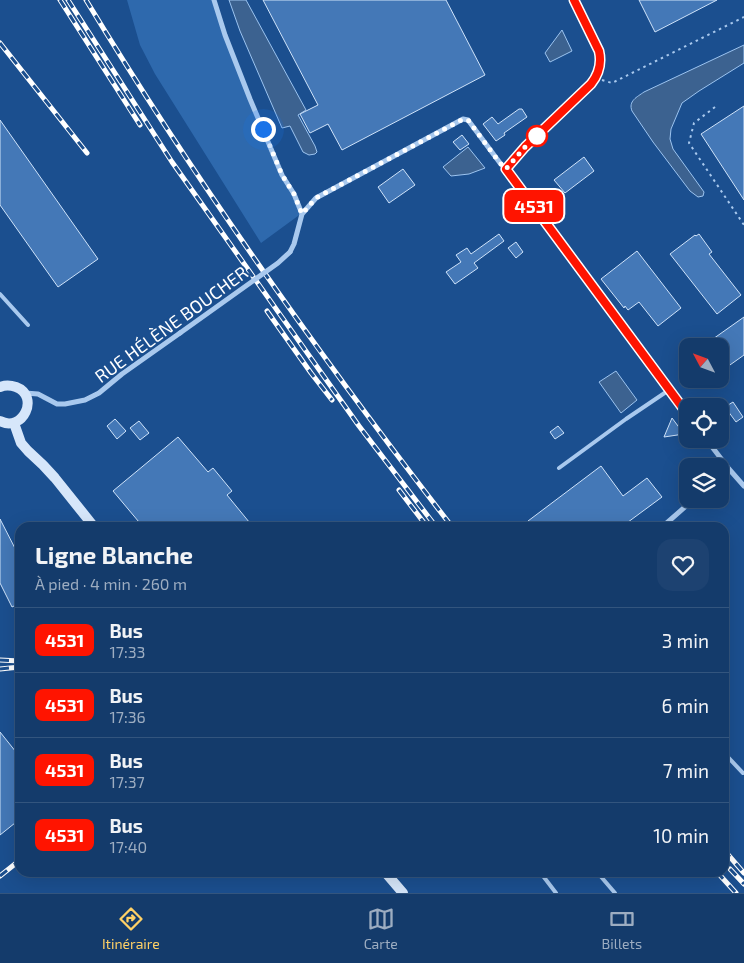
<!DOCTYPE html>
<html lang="fr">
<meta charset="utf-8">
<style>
body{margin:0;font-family:"Exo 2",sans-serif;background:#1d4271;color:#f1f3f6;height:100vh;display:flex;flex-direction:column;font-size:19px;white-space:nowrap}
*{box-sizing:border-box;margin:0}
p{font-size:16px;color:#9dadc1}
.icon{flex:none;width:28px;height:28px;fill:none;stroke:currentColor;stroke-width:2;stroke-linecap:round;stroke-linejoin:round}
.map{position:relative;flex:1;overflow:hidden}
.sheet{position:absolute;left:15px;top:522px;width:714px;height:355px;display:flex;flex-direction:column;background:#143b6b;border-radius:15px;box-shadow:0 5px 20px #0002,0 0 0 1px #33557e}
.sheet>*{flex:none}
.badge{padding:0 10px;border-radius:8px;font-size:18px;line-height:32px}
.needle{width:32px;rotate:311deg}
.controls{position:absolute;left:679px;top:338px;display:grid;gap:10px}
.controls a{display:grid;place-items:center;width:50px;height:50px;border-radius:10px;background:#143b6b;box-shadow:0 5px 20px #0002,0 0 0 1px #33557e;font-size:25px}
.you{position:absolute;width:25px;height:25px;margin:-12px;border:4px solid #fff;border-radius:50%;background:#1a73e8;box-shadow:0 0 0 8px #1a73e833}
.map>.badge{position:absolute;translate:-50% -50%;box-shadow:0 0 0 2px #fff}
.round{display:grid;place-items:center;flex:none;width:52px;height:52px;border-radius:15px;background:#1d4271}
.head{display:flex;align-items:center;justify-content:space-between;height:85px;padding:0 20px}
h1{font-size:24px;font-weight:700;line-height:38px}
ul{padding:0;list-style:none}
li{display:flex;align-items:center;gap:15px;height:65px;padding:0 20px;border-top:1px solid #33557e}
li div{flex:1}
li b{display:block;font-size:19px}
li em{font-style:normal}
li .badge{min-width:55px;font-weight:700;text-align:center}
.tabs{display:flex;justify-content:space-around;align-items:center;height:70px;border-top:1px solid #33557e;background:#143b6b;font-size:14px;color:#9dadc1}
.tabs a{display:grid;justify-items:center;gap:2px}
.tabs .active{color:#ffd166}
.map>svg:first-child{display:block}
.green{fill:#2e69ad}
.water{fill:#3c6290;stroke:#9cc4f0}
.building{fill:#4478b7;stroke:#cfe3fa}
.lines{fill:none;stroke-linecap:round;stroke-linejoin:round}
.path{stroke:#a9c9ee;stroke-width:2;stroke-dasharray:2.5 4;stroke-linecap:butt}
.lane{stroke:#a9c9ee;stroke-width:4}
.street{stroke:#a9c9ee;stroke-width:5}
.secondary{stroke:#d6e6fa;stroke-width:10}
.rail-casing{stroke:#fff;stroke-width:5}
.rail{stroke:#1b4f8f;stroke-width:3;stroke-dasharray:9;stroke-linecap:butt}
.street-bridge{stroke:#a9c9ee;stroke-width:5}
.line-casing{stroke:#fff;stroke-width:11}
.line{stroke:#ff1400;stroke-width:8}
.walk{stroke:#fff;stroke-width:5;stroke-dasharray:0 9}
.stop-dot{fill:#fff;stroke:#ff1400;stroke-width:2.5}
.labels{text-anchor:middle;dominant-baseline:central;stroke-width:4;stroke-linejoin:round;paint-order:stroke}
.street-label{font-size:18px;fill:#fff;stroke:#1b4f8f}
</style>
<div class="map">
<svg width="744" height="893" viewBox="0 0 744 893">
<rect width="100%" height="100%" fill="#1b4f8f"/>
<path class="green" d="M127,0H215L225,35L283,174L302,213L261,243L155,74L140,45Z"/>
<path class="water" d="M229,0H246L306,110L298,115L315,146L317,152L315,154L309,155L303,152L290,126L282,128L240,31Z
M562,30L572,51L550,62L545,53Z
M744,45V63L699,91L682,103L671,129L670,139L673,149L704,192L703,196L698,197L690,191L653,142L632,111C628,101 637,97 644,92Z
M468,147L485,168L469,174L451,176L443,167Z
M616,371L637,400L621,413L599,382Z"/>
<path class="building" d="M263,0H446L485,75L342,150L328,124L310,133L300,114L318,105Z
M639,0H717L655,32Z
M744,106V200L701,134Z
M519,109H522L527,117L504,133L505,135L496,141L483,124L492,117L498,124Z
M0,120L98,259L58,287L0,205Z
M462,135L469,144L460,150L453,142Z
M584,157L594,171L565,193L554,180Z
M403,169L415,185L389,203L378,187Z
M499,234L504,241L474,263L478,268L455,284L446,272L461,262L456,255L467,248L471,254Z
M699,234L712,252L709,254L741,295L717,314L670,254L695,235L696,236Z
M516,242L523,252L516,258L508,248Z
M637,251L681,308L658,326L639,302L628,310L625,306L624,308L601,279Z
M744,317V355L720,372V346H703Z
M733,402L743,417L736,422L725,407Z
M672,418L684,434L664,437Z
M115,419L126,431L117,439L107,426Z
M139,421L149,433L140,440L130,428Z
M558,426L564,433L555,439L550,432Z
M178,437L208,472L213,468L232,491L227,495L254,528H144L113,491Z
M601,466L623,496L647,478L662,497L620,528H533L528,521Z
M0,519L20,558V603L12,607L0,583Z
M0,732L20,757V819L0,835Z"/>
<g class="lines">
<path class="path" d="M602,80L612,83L744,17
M715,107L694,123L689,143L744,225"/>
<path class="lane" d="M0,294L28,325
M559,468L626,419L669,390
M724,753L743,773
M540,872L556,893
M597,872L615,893"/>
<path class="street" d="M214,0L225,35L250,99L282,175L294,194L302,214
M506,169L525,147L591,84C599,74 602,64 599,51L574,0
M290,252L294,244L302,214L316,198L463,119L468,120L500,163L506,169L688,415
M25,393L38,394L57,404H65L85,400L99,393L122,374L180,333
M706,439L729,469L744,486
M720,476L729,469
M661,528L694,499"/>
<path class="secondary" d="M0,387C5,385 10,385 16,387C40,396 23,433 0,421
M14,423L21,443L28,451L43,465L55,478L95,528
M385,872L403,893"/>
<g class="rail-casing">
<path id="rail" d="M60,0L140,125
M68,0L172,162L359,426L437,528
M86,0C197,183 321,358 453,528
M0,43L87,153
M267,311L311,373L332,400
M399,490L428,528
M0,660L20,661
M0,669L20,667
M724,850L744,873
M730,869L744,884
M717,872L736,893
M0,876L20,860"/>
</g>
<use href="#rail" class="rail"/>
<path class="street-bridge" d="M180,333L278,263L290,252"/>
</g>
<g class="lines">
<g class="line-casing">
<path id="line" d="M574,0L599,51C602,64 599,74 591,84L525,147L506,169L688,415"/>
</g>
<use href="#line" class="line"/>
<path class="walk" d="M263,129L282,175L294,194L302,214L316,198L323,194L463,119L468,120L500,163L506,169L525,147L538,134L537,136"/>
</g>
<circle class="stop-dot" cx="537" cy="136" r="10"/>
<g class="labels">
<g class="street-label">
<text transform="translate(171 324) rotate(-36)">RUE HÉLÈNE BOUCHER</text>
</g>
</g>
</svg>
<div class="controls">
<a><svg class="needle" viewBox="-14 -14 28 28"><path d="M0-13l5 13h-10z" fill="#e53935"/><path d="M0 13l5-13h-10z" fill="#9dadc1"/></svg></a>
<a><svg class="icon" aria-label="locate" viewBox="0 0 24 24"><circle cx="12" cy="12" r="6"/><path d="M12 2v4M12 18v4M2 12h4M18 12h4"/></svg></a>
<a><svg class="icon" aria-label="layers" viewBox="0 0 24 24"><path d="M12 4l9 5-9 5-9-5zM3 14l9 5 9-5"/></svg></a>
</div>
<div class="you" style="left:263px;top:129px"></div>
<b class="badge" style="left:534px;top:206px;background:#ff1400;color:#fff">4531</b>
<section class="sheet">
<div class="head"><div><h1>Ligne Blanche</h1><p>À pied · 4 min · 260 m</p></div><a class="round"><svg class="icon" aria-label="heart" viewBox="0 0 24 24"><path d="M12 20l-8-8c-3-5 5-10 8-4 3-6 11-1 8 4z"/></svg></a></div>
<ul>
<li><span class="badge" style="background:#ff1400;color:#fff">4531</span><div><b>Bus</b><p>17:33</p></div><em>3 min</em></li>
<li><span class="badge" style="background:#ff1400;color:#fff">4531</span><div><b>Bus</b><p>17:36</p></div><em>6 min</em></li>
<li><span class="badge" style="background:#ff1400;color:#fff">4531</span><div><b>Bus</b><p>17:37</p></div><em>7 min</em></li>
<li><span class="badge" style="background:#ff1400;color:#fff">4531</span><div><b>Bus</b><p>17:40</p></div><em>10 min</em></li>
</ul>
</section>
</div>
<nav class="tabs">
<a class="active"><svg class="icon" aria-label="directions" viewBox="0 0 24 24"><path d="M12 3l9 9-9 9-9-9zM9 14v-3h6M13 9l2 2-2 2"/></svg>Itinéraire</a>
<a><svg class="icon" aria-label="map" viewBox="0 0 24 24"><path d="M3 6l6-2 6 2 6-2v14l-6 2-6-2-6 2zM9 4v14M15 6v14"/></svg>Carte</a>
<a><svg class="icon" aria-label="tickets" viewBox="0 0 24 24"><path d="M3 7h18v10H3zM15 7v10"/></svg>Billets</a>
</nav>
